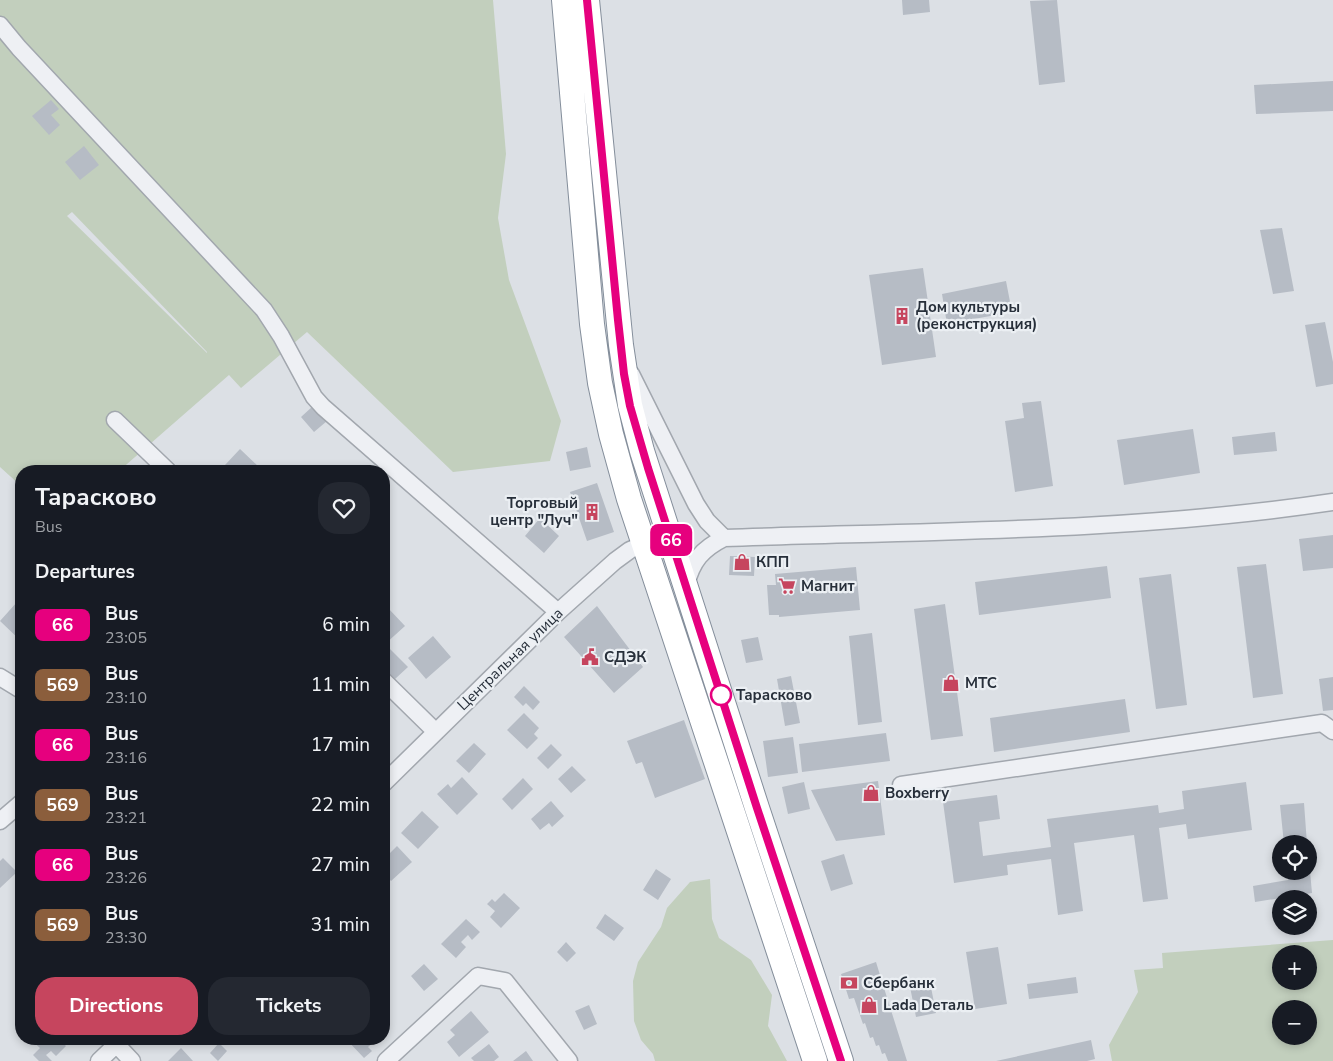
<!DOCTYPE html>
<meta charset="utf-8">
<style>
body{margin:0;font-family:"Nunito Sans",sans-serif;background:#242831;color:#f1f3f6;height:100vh;display:flex;flex-direction:column;font-size:19px;white-space:nowrap}
*{box-sizing:border-box;margin:0}
p{font-size:16px;color:#9ea1a6}
.icon{flex:none;width:28px;height:28px;fill:none;stroke:currentColor;stroke-width:2;stroke-linecap:round;stroke-linejoin:round}
.map{position:relative;flex:1;overflow:hidden}
.drawer{position:absolute;left:15px;top:465px;width:375px;height:580px;display:flex;flex-direction:column;background:#171b24;border-radius:20px;box-shadow:0 2px 8px #0003}
.drawer>*{flex:none}
.badge{padding:0 10px;border-radius:8px;font-size:18px;line-height:32px}
.fabs{position:absolute;left:1272px;top:835px;display:grid;gap:10px}
.fabs a{display:grid;place-items:center;width:45px;height:45px;border-radius:50%;background:#171b24;box-shadow:0 2px 8px #0003;font-size:25px}
.map>.badge{position:absolute;translate:-50% -50%;box-shadow:0 0 0 2px #fff}
h2{padding:0 20px;font-size:19px;line-height:45px}
.round{display:grid;place-items:center;flex:none;width:52px;height:52px;border-radius:20px;background:#242831}
.head{display:flex;align-items:center;justify-content:space-between;height:85px;padding:0 20px}
h1{font-size:24px;font-weight:700;line-height:38px}
.primary-button{display:flex;gap:10px;margin-top:auto;padding:10px 20px}
.primary-button a{flex:1;height:58px;border-radius:20px;background:#c6455e;color:#fff;font-size:20px;font-weight:700;line-height:58px;text-align:center}
.primary-button a+a{background:#242831;color:#f1f3f6}
ul{padding:0;list-style:none}
li{display:flex;align-items:center;gap:15px;height:60px;padding:0 20px}
li div{flex:1}
li b{display:block;font-size:19px}
li em{font-style:normal}
li .badge{min-width:55px;font-weight:700;text-align:center}
.map>svg:first-child{display:block}
.green{fill:#c2cfbd;fill-rule:evenodd}
.building{fill:#b6bcc5}
.lines{fill:none;stroke-linecap:round;stroke-linejoin:round}
.minor-casing{stroke:#a2a7ae;stroke-width:19}
.highway-casing{stroke:#848e9b;stroke-width:26}
.minor{stroke:#eef0f4;stroke-width:16}
.highway{stroke:#fff;stroke-width:24}
.line-casing{stroke:#fff;stroke-width:11}
.line{stroke:#e6007e;stroke-width:8}
.stop-dot{fill:#fff;stroke:#e6007e;stroke-width:2.5}
.labels{text-anchor:middle;dominant-baseline:central;stroke-width:4.5;stroke-linejoin:round;paint-order:stroke}
.poi-label{font-size:15px;font-weight:bold;fill:#272f3a;stroke:#ebeff3;text-anchor:start}
.street-label{font-size:15px;fill:#272f3a;stroke:#ebeff3}
.stop-label{font-size:15px;font-weight:bold;fill:#272f3a;stroke:#ebeff3;text-anchor:start}
</style>
<div class="map">
<svg width="1333" height="1061" viewBox="0 0 1333 1061">
<rect width="100%" height="100%" fill="#dce0e5"/>
<path class="green" d="M0,0H493L506,154L498,218L509,280L561,421L550,461L453,472L307,332L241,388L229,375L119,471H21V486L0,467ZM72,212L207,352V353L67,216Z
M710,879L712,919L719,938L751,960L772,995L768,1026L787,1061H655L653,1054L641,1040L634,1021L633,981L638,962L661,927L667,908L690,882Z
M1333,940V1061H1112L1109,1045L1138,992L1134,970L1163,968L1162,953ZM1281,954H1309V981H1281ZM1281,1009H1309V1036H1281Z"/>
<path class="building" d="M902,0H929L930,12L903,15Z
M1057,0L1065,82L1039,85L1030,1Z
M1333,81V111L1256,114L1254,85Z
M51,100L59,109L51,115L60,125L49,135L32,116Z
M84,146L99,165L80,180L65,162Z
M1282,228L1294,291L1273,294L1260,230Z
M923,268L936,357L882,365L869,275Z
M1006,281L1012,312L947,324L942,294Z
M1325,322L1333,362V384L1316,387L1305,325Z
M1041,401L1053,486L1015,492L1005,421L1024,418L1022,403Z
M313,406L327,421L314,432L301,417Z
M1193,429L1200,473L1124,485L1117,440Z
M1275,432L1277,451L1234,455L1232,437Z
M587,447L591,467L570,471L566,452Z
M240,449L260,468L257,471H232L225,465Z
M597,483L614,532L587,541L570,492Z
M540,518L559,536L544,553L525,536Z
M1333,535V568L1303,571L1299,539Z
M730,556L755,557L754,576L729,575Z
M1266,564L1283,694L1253,698L1237,567Z
M1107,566L1111,598L979,615L975,582Z
M856,567L860,610L779,617V615H769L767,585H776L775,574Z
M1171,574L1187,705L1156,709L1139,578Z
M17,602L21,606V641L0,621Z
M945,604L963,736L931,740L914,609Z
M597,606L643,667L614,693L564,637Z
M388,608L405,626L384,645V612Z
M872,633L882,722L858,725L849,636Z
M433,636L451,657L426,679L408,658Z
M758,637L763,660L746,663L741,640Z
M390,649L408,667L395,679L384,669V656Z
M791,676L800,723L785,726L777,679Z
M1333,677V710L1323,711L1319,679Z
M524,686L540,702L533,710L526,703L523,706L514,697Z
M1125,699L1130,732L994,752L990,718Z
M524,713L539,728L534,734L538,738L527,749L507,730Z
M684,720L705,779L655,798L642,762L636,764L627,741Z
M886,733L890,761L802,772L799,744Z
M793,737L798,773L768,777L763,741Z
M474,743L486,754L469,773L456,761Z
M551,744L562,755L548,769L537,758Z
M572,766L586,780L571,793L558,779Z
M462,777L478,794L457,815L437,794L448,784L451,788Z
M523,778L533,789L512,810L502,799Z
M878,781L885,835L836,841L811,790Z
M804,782L810,809L788,814L782,787Z
M1246,782L1252,830L1188,839L1186,824L1159,828L1168,899L1143,902L1134,835L1074,843L1083,911L1058,915L1051,859L1007,865L1008,875L954,883L943,802L997,795L1000,819L979,822L983,856L1051,847L1047,819L1158,805L1159,813L1184,809L1182,791Z
M551,801L564,816L552,827L549,823L540,830L531,819Z
M1304,803L1307,844H1284L1280,805Z
M422,811L439,827L418,849L401,833Z
M397,846L412,862L391,881L384,873V859Z
M844,854L853,884L831,891L821,861Z
M3,858L17,872L0,888V861Z
M656,869L671,879L658,900L643,890Z
M1287,871H1310L1312,893L1255,902L1253,886L1288,880Z
M504,893L520,908L501,928L490,917L495,911L487,904L492,899L495,902Z
M605,914L624,928L614,941L596,928Z
M466,919L480,932L472,940L468,935L461,942L466,947L456,958L441,944Z
M566,942L576,953L567,962L557,952Z
M998,947L1007,1004L975,1009L966,952Z
M876,962L884,988L907,1061H888L885,1053L882,1054L879,1045L876,1046L873,1037L870,1038L865,1023L863,1024L854,998L849,999L841,974Z
M424,964L438,979L424,991L411,976Z
M1076,977L1078,993L1029,999L1027,984Z
M930,982L936,1013L916,1017L910,987Z
M589,1005L597,1024L584,1030L575,1011Z
M471,1011L489,1032L459,1057L447,1042L455,1035L450,1030Z
M30,1039H59L66,1046L56,1056L51,1051L46,1055L52,1061H39L33,1055L40,1048Z
M346,1039H377L368,1047L372,1051L364,1058Z
M1091,1040L1095,1059L1087,1061H996Z
M219,1043L227,1051L218,1061L210,1053Z
M489,1044L499,1057L494,1061H474L471,1058Z
M181,1048L193,1061H168Z
M526,1051L533,1061H513Z"/>
<g class="lines">
<g class="minor-casing">
<path id="minor" d="M0,25L19,48L264,310L281,336L314,397L323,407L558,612
M631,374L696,504L707,521L724,538
M115,420L168,471
M686,585C692,561 702,549 724,538C927,531 1132,532 1333,502
M0,677L21,690
M384,681L436,732
M384,783L558,612L615,561L630,550L644,544
M901,785L1322,723L1333,731
M0,821L21,803
M116,1044L132,1061
M99,1061L122,1039
M386,1061L478,976L505,981L569,1061"/>
</g>
<g class="highway-casing">
<path id="highway" d="M564,0L592,324L600,383L611,434L629,499L815,1061
M587,0L621,345L630,405L642,451L757,808L841,1061"/>
</g>
<use href="#minor" class="minor"/>
<use href="#highway" class="highway"/>
</g>
<g class="lines">
<g class="line-casing">
<path id="line" d="M587,0L618,320L624,374L630,406L648,468L757,808L841,1061"/>
</g>
<use href="#line" class="line"/>
</g>
<defs>
<g id="building-bare" transform="scale(1.35)"><path d="M-4-6H4V6H1V3H-1V6H-4ZM-2.5-4.3h1.7v1.8h-1.7ZM.8-4.3h1.7v1.8H.8ZM-2.5-1h1.7V.8h-1.7ZM.8-1h1.7V.8H.8Z" fill="#c6455e" stroke="#ebeff3" stroke-width="2.5" paint-order="stroke"/></g>
<g id="shop-bare" transform="scale(1.35)"><path d="M-5-2.5h2.3a2.7 3.5 0 0 1 5.4 0H5L5.5 6h-11ZM-1.5-2.5h3a1.5 2.3 0 0 0-3 0Z" fill="#c6455e" stroke="#ebeff3" stroke-width="2.5" paint-order="stroke"/></g>
<g id="supermarket-bare" transform="scale(1.35)"><path d="M-6-5.5h2.5l.6 2H6L4.5 2H-2.5L-4.4-4H-6ZM-1.5 3.2a1.3 1.3 0 1 0 .1 0ZM3 3.2a1.3 1.3 0 1 0 .1 0Z" fill="#c6455e" stroke="#ebeff3" stroke-width="2.5" paint-order="stroke"/></g>
<g id="civic-bare" transform="scale(1.35)"><path d="M-.6-6.5H3V-4.5H.6V-3L4-1V1h2V6H-6V1h2V-1L-.6-3ZM-1.2 2.5V6h2.4V2.5Z" fill="#c6455e" stroke="#ebeff3" stroke-width="2.5" paint-order="stroke"/></g>
<g id="bank-bare" transform="scale(1.35)"><path d="M-6-4H6V4H-6ZM0-2.3a2.3 2.3 0 1 0 0 4.6a2.3 2.3 0 1 0 0-4.6Z" fill="#c6455e" stroke="#ebeff3" stroke-width="2.5" paint-order="stroke"/></g>
</defs>
<g fill-rule="evenodd">
<use href="#building-bare" x="902" y="316"/>
<use href="#building-bare" x="592" y="512"/>
<use href="#shop-bare" x="742" y="562"/>
<use href="#supermarket-bare" x="787" y="586"/>
<use href="#civic-bare" x="590" y="657"/>
<use href="#shop-bare" x="951" y="683"/>
<use href="#shop-bare" x="871" y="793"/>
<use href="#bank-bare" x="849" y="983"/>
<use href="#shop-bare" x="869" y="1005"/>
</g>
<circle class="stop-dot" cx="721" cy="695" r="10"/>
<g class="labels">
<g class="poi-label">
<text x="916" y="307">Дом культуры<tspan x="916" dy="17">(реконструкция)</tspan></text>
<text x="578" y="503" text-anchor="end">Торговый<tspan x="578" dy="17">центр "Луч"</tspan></text>
<text x="756" y="562">КПП</text>
<text x="801" y="586">Магнит</text>
<text x="604" y="657">СДЭК</text>
<text x="965" y="683">МТС</text>
<text x="885" y="793">Boxberry</text>
<text x="863" y="983">Сбербанк</text>
<text x="883" y="1005">Lada Dеталь</text>
</g>
<g class="street-label">
<text transform="translate(510 659) rotate(-44)">Центральная улица</text>
</g>
<g class="stop-label">
<text x="736" y="695">Тарасково</text>
</g>
</g>
</svg>
<div class="fabs">
<a><svg class="icon" aria-label="locate" viewBox="0 0 24 24"><circle cx="12" cy="12" r="6"/><path d="M12 2v4M12 18v4M2 12h4M18 12h4"/></svg></a>
<a><svg class="icon" aria-label="layers" viewBox="0 0 24 24"><path d="M12 4l9 5-9 5-9-5zM3 14l9 5 9-5"/></svg></a>
<a>+</a>
<a>−</a>
</div>
<b class="badge" style="left:671px;top:540px;background:#e6007e;color:#fff">66</b>
<section class="drawer">
<div class="head"><div><h1>Тарасково</h1><p>Bus</p></div><a class="round"><svg class="icon" aria-label="heart" viewBox="0 0 24 24"><path d="M12 20l-8-8c-3-5 5-10 8-4 3-6 11-1 8 4z"/></svg></a></div>
<h2>Departures</h2>
<ul>
<li><span class="badge" style="background:#e6007e;color:#fff">66</span><div><b>Bus</b><p>23:05</p></div><em>6 min</em></li>
<li><span class="badge" style="background:#8b5e3c;color:#fff">569</span><div><b>Bus</b><p>23:10</p></div><em>11 min</em></li>
<li><span class="badge" style="background:#e6007e;color:#fff">66</span><div><b>Bus</b><p>23:16</p></div><em>17 min</em></li>
<li><span class="badge" style="background:#8b5e3c;color:#fff">569</span><div><b>Bus</b><p>23:21</p></div><em>22 min</em></li>
<li><span class="badge" style="background:#e6007e;color:#fff">66</span><div><b>Bus</b><p>23:26</p></div><em>27 min</em></li>
<li><span class="badge" style="background:#8b5e3c;color:#fff">569</span><div><b>Bus</b><p>23:30</p></div><em>31 min</em></li>
</ul>
<div class="primary-button"><a>Directions</a><a>Tickets</a></div>
</section>
</div>
